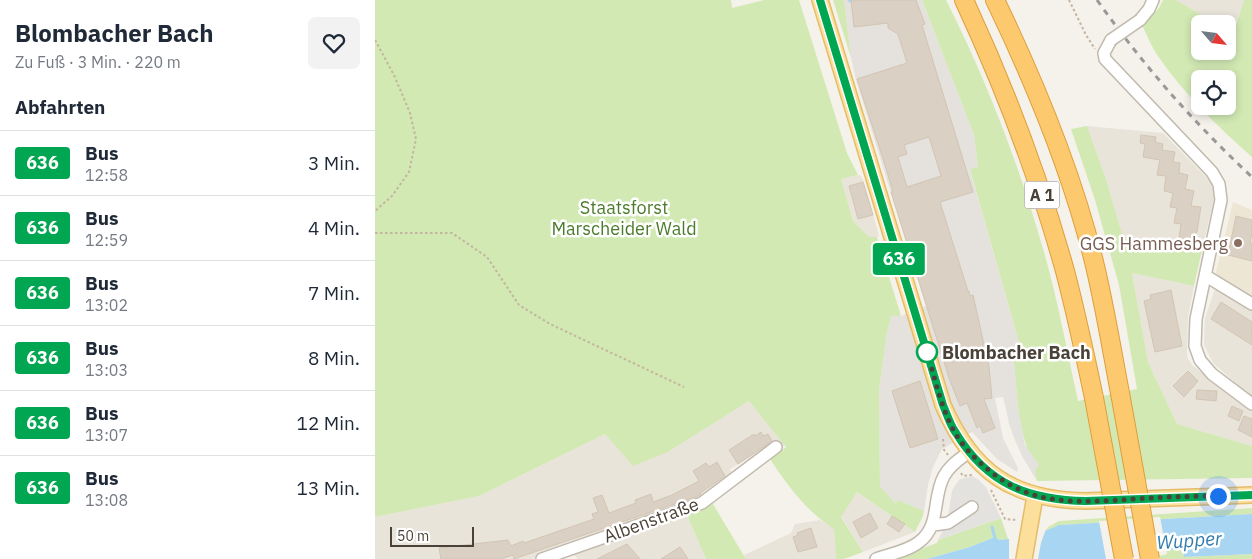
<!DOCTYPE html>
<html lang="de">
<meta charset="utf-8">
<style>
body{margin:0;font-family:"IBM Plex Sans",sans-serif;background:#f2f2f3;color:#1f2937;height:100vh;display:flex;flex-direction:column;font-size:19px;white-space:nowrap}
*{box-sizing:border-box;margin:0}
p{font-size:16px;color:#747a83}
.icon{flex:none;width:28px;height:28px;fill:none;stroke:currentColor;stroke-width:2;stroke-linecap:round;stroke-linejoin:round}
.map{position:relative;flex:1;overflow:hidden}
.side{display:flex;flex-direction:column;background:#fff;width:375px}
.side>*{flex:none}
.badge{padding:0 10px;border-radius:4px;font-size:18px;line-height:32px}
.needle{width:32px;rotate:118deg}
.fabs{position:absolute;left:816px;top:15px;display:grid;gap:10px}
.fabs a{display:grid;place-items:center;width:45px;height:45px;border-radius:8px;background:#fff;box-shadow:0 2px 8px #0003;font-size:25px}
.scale{position:absolute;left:15px;bottom:12px;width:84px;box-sizing:border-box;padding-left:5px;border:2px solid #4a4238;border-top:0;font-size:14px;line-height:18px;white-space:nowrap;color:#4a4238;-webkit-text-stroke:4px #fff;paint-order:stroke}
.you{position:absolute;width:25px;height:25px;margin:-12px;border:4px solid #fff;border-radius:50%;background:#1a73e8;box-shadow:0 0 0 8px #1a73e833}
.map>.badge{position:absolute;translate:-50% -50%;box-shadow:0 0 0 2px #fff}
h2{padding:0 15px;font-size:19px;line-height:45px}
.round{display:grid;place-items:center;flex:none;width:52px;height:52px;border-radius:8px;background:#f2f2f3}
.summary{display:flex;align-items:center;justify-content:space-between;height:85px;padding:0 15px}
h1{font-size:24px;font-weight:800;line-height:38px}
ul{padding:0;list-style:none}
li{display:flex;align-items:center;gap:15px;height:65px;padding:0 15px;border-top:1px solid #e0e1e3}
li div{flex:1}
li b{display:block;font-size:19px}
li em{font-style:normal}
li .badge{min-width:55px;font-weight:700;text-align:center}
main{display:flex;flex:1;min-height:0}
.map>svg:first-child{display:block}
.residential{fill:#e9e4d9}
.industrial{fill:#e5e1dc}
.education{fill:#eee6d5}
.green{fill:#d2e9b4;fill-rule:evenodd}
.parking{fill:#e4e2df}
.water{fill:#a8d5f1}
.pier{fill:#f5f2eb}
.lines{fill:none;stroke-linecap:round;stroke-linejoin:round}
.stream{stroke:#a8d5f1;stroke-width:3}
.building{fill:#dad0c3;stroke:#d2c5b3;fill-rule:evenodd}
.minor-casing{stroke:#c1b9ad;stroke-width:14}
.major-casing{stroke:#e4bc6a;stroke-width:18}
.highway-casing{stroke:#dd9e3d;stroke-width:20}
.path{stroke:#c3b59e;stroke-width:2;stroke-dasharray:2.5 2.5;stroke-linecap:butt}
.minor{stroke:#fff;stroke-width:11}
.major{stroke:#fddf9c;stroke-width:15}
.highway{stroke:#fdc96e;stroke-width:18}
.rail{stroke:#999;stroke-width:3;stroke-dasharray:6 6;stroke-linecap:butt}
.minor-bridge-casing{stroke:#c1b9ad;stroke-width:14;stroke-linecap:butt}
.highway-bridge-casing{stroke:#dd9e3d;stroke-width:20;stroke-linecap:butt}
.minor-bridge{stroke:#fff;stroke-width:11}
.highway-bridge{stroke:#fdc96e;stroke-width:18}
.line-casing{stroke:#fff;stroke-width:11}
.line{stroke:#00a651;stroke-width:8}
.walk{stroke:#4a4238;stroke-width:5;stroke-dasharray:0 9}
.education-dot{fill:#8d6e63;stroke:#fff;stroke-width:2}
.stop-dot{fill:#fff;stroke:#00a651;stroke-width:2.5}
.labels{text-anchor:middle;dominant-baseline:central;stroke-width:5;stroke-linejoin:round;paint-order:stroke}
.shield{fill:#fff;stroke:#807b74;stroke-width:1}
.shield-label{font-size:16px;font-weight:bold;fill:#4a4238}
.park-label{font-size:18px;fill:#4c7c2b;stroke:#fff}
.education-label{font-size:18px;fill:#785e54;stroke:#fff;text-anchor:end}
.stop-label{font-size:18px;font-weight:bold;fill:#4a4238;stroke:#fff;text-anchor:start}
.street-label{font-size:18px;fill:#4a4238;stroke:#fff}
.water-label{font-size:19px;font-style:italic;fill:#2f7bae;stroke:#fff}
</style>
<main>
<section class="side">
<div class="summary"><div><h1>Blombacher Bach</h1><p>Zu Fuß · 3 Min. · 220 m</p></div><a class="round"><svg class="icon" aria-label="heart" viewBox="0 0 24 24"><path d="M12 20l-8-8c-3-5 5-10 8-4 3-6 11-1 8 4z"/></svg></a></div>
<h2>Abfahrten</h2>
<ul>
<li><span class="badge" style="background:#00a651;color:#fff">636</span><div><b>Bus</b><p>12:58</p></div><em>3 Min.</em></li>
<li><span class="badge" style="background:#00a651;color:#fff">636</span><div><b>Bus</b><p>12:59</p></div><em>4 Min.</em></li>
<li><span class="badge" style="background:#00a651;color:#fff">636</span><div><b>Bus</b><p>13:02</p></div><em>7 Min.</em></li>
<li><span class="badge" style="background:#00a651;color:#fff">636</span><div><b>Bus</b><p>13:03</p></div><em>8 Min.</em></li>
<li><span class="badge" style="background:#00a651;color:#fff">636</span><div><b>Bus</b><p>13:07</p></div><em>12 Min.</em></li>
<li><span class="badge" style="background:#00a651;color:#fff">636</span><div><b>Bus</b><p>13:08</p></div><em>13 Min.</em></li>
</ul>
</section>
<div class="map">
<svg width="877" height="559" viewBox="0 0 877 559">
<rect width="100%" height="100%" fill="#f5f2eb"/>
<path class="residential" d="M801,0H869L857,33L853,30L852,24H842Z
M712,126L788,133L836,182L840,195L827,250L748,237L731,179Z
M485,175L489,182L504,236L502,237H494L478,221L466,179Z
M757,273L819,286L813,317L812,357L817,365L862,401L877,411V446L802,424L773,362Z
M840,288L877,310V395L862,384L838,363L829,345L830,319Z
M374,401L410,445L405,448L401,442L355,469L358,475L330,497L156,559H0V517L104,496L230,434L293,452Z
M482,492L540,532L488,552L466,516Z
M311,513L331,559H203L197,553Z
M445,520L459,528L461,559H371L369,555L416,533L420,524Z"/>
<path class="industrial" d="M469,0H547L599,135L603,167L595,170L646,350L638,352L643,406L631,409L628,397L620,398L628,438L643,468L642,472L622,459L597,432L567,449L558,467L553,485L549,511L523,500L521,504L505,486L504,390L512,333L516,316H526L551,306L481,80L476,58Z"/>
<path class="education" d="M858,202L877,210V299L840,276Z"/>
<path class="green" d="M0,0H356L357,8L389,0H424L472,153L483,175L466,179L478,221L494,237H502L526,316H516L512,333L504,390L505,486L521,504L523,500L549,511L548,516L540,532L482,492L466,517L488,552L469,559H461L459,529C431,511 413,486 395,459L411,447L374,401L293,452L258,466L230,434L104,496L0,517Z
M458,0H469L476,58Z
M547,0H571C612,81 644,165 669,252C683,301 692,351 703,401L762,389L744,285L720,200L696,129L712,126L731,179L748,237L827,250L819,286L757,273L773,362L802,424L877,446V478L662,481L646,428L643,406L638,352L646,350L595,169L603,167L599,135Z
M788,0H801L842,24H825V51H852L853,30L858,33L869,0H877V157C842,126 809,94 783,56C776,46 772,35 767,25L784,8ZM825,79H852V106H825Z
M338,504L371,559H331L311,513Z
M877,508V514L684,525L670,532L673,527L684,521Z
M626,518L633,539L624,540L620,537L595,547L552,559H518L562,543L563,540Z
M807,547L809,557L877,554V559H764Z"/>
<path class="parking" d="M643,406L650,445L664,465L660,470L662,481L647,456L639,438L634,424L631,409Z
M597,476L604,480L611,487L626,518L563,540L572,523L577,491L581,484L585,479Z"/>
<path class="water" d="M877,514V554L809,557L807,547L764,559H552L595,547L620,537L624,540C644,538 666,534 684,525Z"/>
<path class="pier" d="M785,517L792,554L774,559H731L724,521Z
M671,529L666,543L663,559H634V537Z"/>
<g class="lines">
<path class="stream" d="M474,0L475,1
M617,527L620,538"/>
</g>
<path class="building" d="M476,0H541L550,24L547,25L598,192L565,202L593,291H594L595,296L598,295L614,367L617,398L609,399L620,428L608,433L605,426L602,428L592,403L585,406L574,378L516,192H518L511,168L482,79L532,63L523,34L513,28V23L479,27ZM554,137L566,176L532,187L523,157L532,154L529,145Z
M766,135L781,137L780,142L788,144L787,150L800,152L798,162L805,163L804,173L813,175L810,189L819,191L816,206L826,207L819,249L803,246L806,224L799,223L802,208L795,207L798,193L789,191L791,176L782,175L785,160L768,157L770,144L765,143Z
M488,182L498,215L483,219L474,186Z
M861,216L877,220V233L875,243H877V261L853,255Z
M796,290L807,346L780,352L769,301L776,299L775,295Z
M846,302L877,322V345L836,319Z
M813,371L823,381L809,397L798,386Z
M545,381L563,439L535,448L517,391Z
M822,390L842,391L841,401L821,399Z
M857,406L868,411L864,421L853,416Z
M869,416L877,419V437L863,430Z
M386,432L388,436L393,434L397,441L363,464L354,450L379,434L380,436Z
M342,462L350,476L325,493L326,494L323,496L139,559L138,555L126,559H66L64,548L133,540L136,546L148,541L149,543L219,519L217,514L223,512L218,498L227,495L234,513L261,503L260,500L276,494L278,502L297,495L324,481L318,471L331,463L334,467Z
M495,513L503,528L486,538L478,522Z
M517,516L530,524L524,532L512,524Z
M436,528L442,547L423,552L418,537L423,535L422,533Z
M252,544L265,559H222Z
M305,547L313,559H286Z"/>
<g class="lines">
<g class="minor-casing">
<path id="minor" d="M765,20L774,9L778,0
M736,40L729,53L730,59L837,172L844,184L846,200L821,319L820,346L825,360L837,374L877,404
M831,276L877,304
M558,525L573,523L597,507
M167,559L327,503L401,447
M501,559C515,554 533,551 544,542C566,526 557,497 569,476C575,465 585,459 594,452"/>
</g>
<g class="major-casing">
<path id="major" d="M445,0L568,405C597,472 637,500 711,501L877,495
M649,559L660,496"/>
</g>
<g class="highway-casing">
<path id="highway" d="M589,0C630,88 664,178 690,271C701,313 710,355 719,398
M620,0C661,85 698,174 720,266C730,308 737,351 745,393"/>
</g>
<path class="path" d="M694,0L711,35L720,49
M0,40L19,75L35,113L41,139L34,172L17,196L0,211
M0,233H77L112,257L144,305L175,324L309,387
M568,439L569,450L573,455
M586,473L588,476L597,475
M616,490L630,519L642,520"/>
<use href="#minor" class="minor"/>
<use href="#major" class="major"/>
<use href="#highway" class="highway"/>
<path class="rail" d="M722,0C769,66 817,121 877,177"/>
<g class="minor-bridge-casing">
<path id="minor-bridge" d="M736,40L765,20"/>
</g>
<g class="highway-bridge-casing">
<path id="highway-bridge" d="M745,393L775,559
M719,398L749,559"/>
</g>
<use href="#minor-bridge" class="minor-bridge"/>
<use href="#highway-bridge" class="highway-bridge"/>
</g>
<g class="lines">
<g class="line-casing">
<path id="line" d="M445,0L568,405C572,414 575,425 581,433C612,484 653,500 711,501L877,495"/>
</g>
<use href="#line" class="line"/>
<path class="walk" d="M552,352C560,379 566,407 579,431C588,447 601,460 615,471C660,508 705,502 760,499C788,497 815,496 843,496"/>
</g>
<circle class="education-dot" cx="863" cy="243" r="5"/>
<circle class="stop-dot" cx="552" cy="352" r="10"/>
<g class="labels">
<rect class="shield" x="649.5" y="181.5" width="35" height="27" rx="4"/>
<g class="shield-label">
<text x="667" y="195">A 1</text>
</g>
<g class="park-label">
<text x="249" y="207">Staatsforst<tspan x="249" dy="21">Marscheider Wald</tspan></text>
</g>
<g class="education-label">
<text x="853" y="243">GGS Hammesberg</text>
</g>
<g class="stop-label">
<text x="567" y="352">Blombacher Bach</text>
</g>
<g class="street-label">
<text transform="translate(276 520) rotate(-20)">Albenstraße</text>
</g>
<g class="water-label">
<text transform="translate(814 540) rotate(-4)">Wupper</text>
</g>
</g>
</svg>
<div class="fabs">
<a><svg class="needle" viewBox="-14 -14 28 28"><path d="M0-13l5 13h-10z" fill="#e53935"/><path d="M0 13l5-13h-10z" fill="#747a83"/></svg></a>
<a><svg class="icon" aria-label="locate" viewBox="0 0 24 24"><circle cx="12" cy="12" r="6"/><path d="M12 2v4M12 18v4M2 12h4M18 12h4"/></svg></a>
</div>
<div class="scale">50 m</div>
<div class="you" style="left:843px;top:496px"></div>
<b class="badge" style="left:524px;top:259px;background:#00a651;color:#fff">636</b>
</div>
</main>
